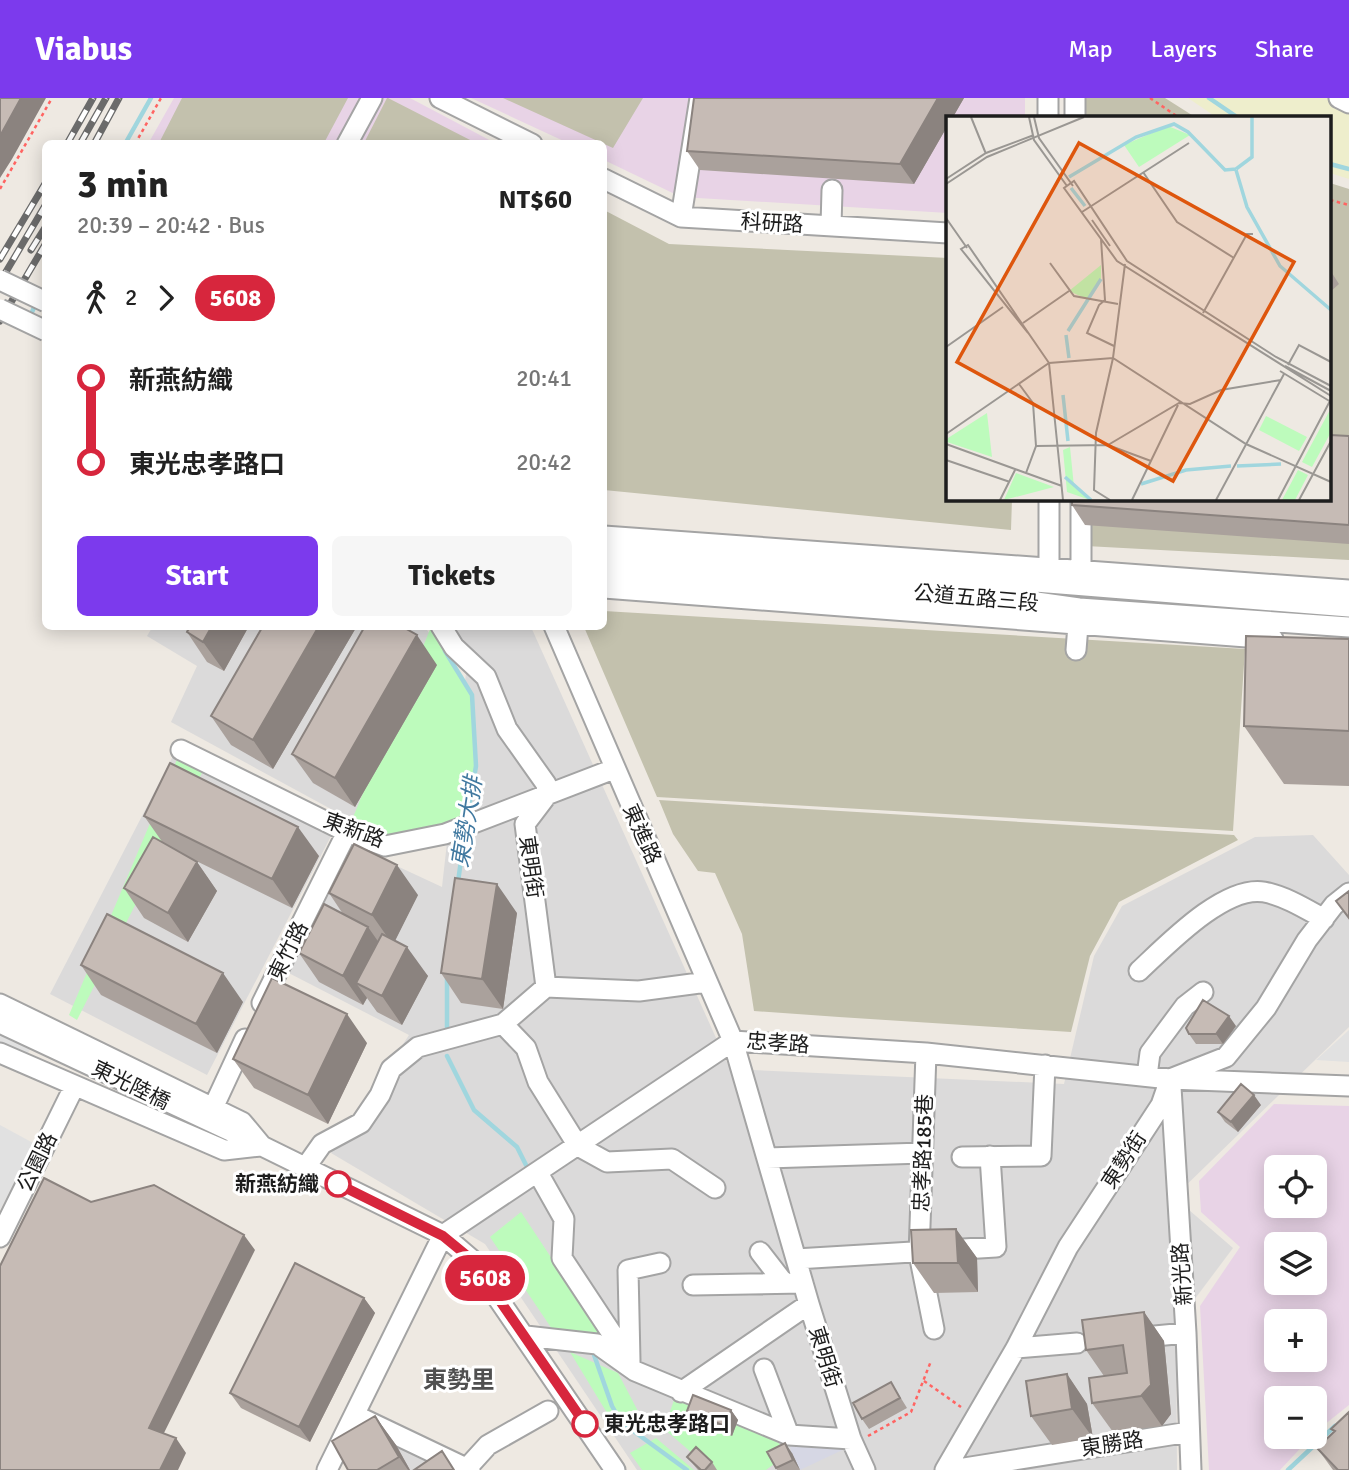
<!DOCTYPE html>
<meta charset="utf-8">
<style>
body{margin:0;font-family:Signika,"Noto Sans TC",sans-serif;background:#f6f6f6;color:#222;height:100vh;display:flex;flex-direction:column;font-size:26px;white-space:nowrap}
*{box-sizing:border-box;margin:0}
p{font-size:23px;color:#767676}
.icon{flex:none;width:38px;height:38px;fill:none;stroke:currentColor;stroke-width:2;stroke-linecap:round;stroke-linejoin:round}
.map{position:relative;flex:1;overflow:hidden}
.side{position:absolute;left:42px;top:42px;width:565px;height:490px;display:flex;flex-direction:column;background:#fff;border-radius:10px;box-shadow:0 4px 18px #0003}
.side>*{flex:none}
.badge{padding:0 14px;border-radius:23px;font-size:24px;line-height:46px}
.controls{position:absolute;left:1264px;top:1057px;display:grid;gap:14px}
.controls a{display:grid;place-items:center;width:63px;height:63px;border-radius:10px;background:#fff;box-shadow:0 4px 18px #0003;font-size:35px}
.map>.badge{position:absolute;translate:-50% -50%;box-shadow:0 0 0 4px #fff}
.legs{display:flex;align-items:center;gap:10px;height:77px;padding:0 35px;font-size:23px}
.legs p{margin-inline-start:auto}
.head{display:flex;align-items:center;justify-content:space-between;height:119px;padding:0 35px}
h1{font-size:38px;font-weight:700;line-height:52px}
.button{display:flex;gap:14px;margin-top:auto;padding:14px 35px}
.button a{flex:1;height:80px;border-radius:10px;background:#7c3aed;color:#fff;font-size:28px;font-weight:700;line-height:80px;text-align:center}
.button a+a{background:#f6f6f6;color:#222}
ul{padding:0 35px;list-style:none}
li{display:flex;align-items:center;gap:24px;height:84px;font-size:26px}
li i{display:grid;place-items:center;width:10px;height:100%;margin:0 9px;background:currentColor}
li i::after{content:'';width:18px;height:18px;margin:-9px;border:5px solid;border-radius:50%;background:#fff}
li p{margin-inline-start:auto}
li:first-child i{background:linear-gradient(#0000 50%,currentColor 0)}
li:last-child i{background:linear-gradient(currentColor 50%,#0000 0)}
header{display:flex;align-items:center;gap:42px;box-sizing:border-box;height:98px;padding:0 35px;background:#7c3aed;color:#fff}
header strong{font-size:33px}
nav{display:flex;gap:38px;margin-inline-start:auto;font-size:24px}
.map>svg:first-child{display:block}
.residential{fill:#dbdada}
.industrial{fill:#e8d3e6;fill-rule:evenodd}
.construction{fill:#c3c1ad}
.farmland{fill:#eec}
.park{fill:#bdfbbc}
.parking{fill:#e1e1e1}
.plaza{fill:#d6d7e4}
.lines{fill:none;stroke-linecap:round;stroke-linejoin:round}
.stream{stroke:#a0d6de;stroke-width:4.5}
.minor-casing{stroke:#a4a4a4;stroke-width:23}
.path{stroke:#ff6462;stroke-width:2.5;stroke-dasharray:3.5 3.5;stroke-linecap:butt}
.minor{stroke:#fff;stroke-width:19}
.rail-casing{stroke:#6b6b6b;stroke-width:7}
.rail{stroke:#fff;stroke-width:4.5;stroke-dasharray:13;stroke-linecap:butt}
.minor-bridge-casing{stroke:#a4a4a4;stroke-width:23;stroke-linecap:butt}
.minor-bridge{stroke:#fff;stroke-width:19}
.wall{fill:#aaa19c}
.shaded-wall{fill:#8b837f}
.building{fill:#c6bbb5;stroke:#8b837f;stroke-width:2}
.line-1-casing{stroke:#fff;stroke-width:16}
.line-1{stroke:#d7263d;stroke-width:10}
.stop-1-dot{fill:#fff;stroke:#d7263d;stroke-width:3.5}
.labels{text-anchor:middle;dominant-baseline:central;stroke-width:6;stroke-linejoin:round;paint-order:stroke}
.street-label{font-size:21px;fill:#1d1d1d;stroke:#fff}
.stop-label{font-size:21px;font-weight:bold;fill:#1d1d1d;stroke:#fff;text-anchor:end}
.water-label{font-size:23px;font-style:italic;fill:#4179a0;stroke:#fff}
.quarter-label{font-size:24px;font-weight:bold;fill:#505050;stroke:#fff}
.inset-river{fill:none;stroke:#a0d6de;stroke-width:3.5}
.inset-road{fill:none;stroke:#9a9793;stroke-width:2}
.view{fill:#de560d;fill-opacity:0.15;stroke:#de560d;stroke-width:3.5}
.inset-edge{fill:none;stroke:#1d1d1d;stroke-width:3.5}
</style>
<header>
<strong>Viabus</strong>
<nav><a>Map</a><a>Layers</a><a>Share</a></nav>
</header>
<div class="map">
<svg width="1349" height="1372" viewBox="0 0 1349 1372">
<rect width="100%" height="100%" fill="#eee9e2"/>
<path class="residential" d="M153,528L425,529L447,561L353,723L171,624L197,568L147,538Z
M445,529H531L730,971L1064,986L1094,858L1122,808L1255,739L1313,737L1349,777V929L1174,1099L1233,1150L1176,1226L1177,1372H637L485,1146L331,1055L409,937L279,870L347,734L384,762L442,789L467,566Z
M173,658L331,738L207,977L50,896Z
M367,1332L419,1357L446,1372H349Z"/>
<path class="industrial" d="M174,0H410L495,45L148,46Z
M471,0H1025V19H948V115L681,99L604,62V46L568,45Z
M1274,1006L1349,1008V1307L1314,1335V1300H1276V1339H1311L1280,1372H1209L1200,1208L1240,1149L1201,1114L1199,1083ZM1314,1069V1108H1276V1069ZM1314,1146V1185H1276V1146ZM1314,1223V1262H1276V1223Z"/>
<path class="construction" d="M182,0H348L324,45H159Z
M387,0H388L476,45H364Z
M503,0H643L613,50Z
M1067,0H1165L1195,19H1068Z
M1330,85L1349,91V462L1086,448L1084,401H1330Z
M604,112L669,146L948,160V401H1012L1011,432L604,392Z
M604,513L1245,551L1233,733L657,699L584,529L604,528Z
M659,702L1234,737L1238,742L1119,804L1090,858L1071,934L839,919L754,913L742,836L715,775L698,773L673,736Z"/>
<path class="farmland" d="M1188,0H1349V81L1330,75V19H1216Z"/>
<path class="park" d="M431,529L472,597L476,668L466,727L385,748L347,734Z
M181,652L208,663L77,922L69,917Z
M521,1114L609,1247L554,1234L490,1139Z
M570,1254L618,1275L640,1317L618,1333Z
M674,1302L774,1337L786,1357L766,1372H712L664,1331Z
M656,1340L694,1372H642L630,1355Z"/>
<path class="parking" d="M0,911L42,931L25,960L0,948Z
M1349,932V964L1316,962Z
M0,1027L35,1046L0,1112Z"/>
<path class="plaza" d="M789,1337L853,1347L800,1372L791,1355Z"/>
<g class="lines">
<path class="stream" d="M1209,0L1237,19
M125,46L151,0
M1330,66L1349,71
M32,214L36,205
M445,553L472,597L476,668L467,721
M458,784L465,733
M447,879V931
M447,958L474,1012L517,1049L526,1067
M593,1254L612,1308L621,1324L687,1372
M1288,1372L1335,1328"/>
<g class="minor-casing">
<path id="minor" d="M440,0L532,46
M1075,0V19
M1339,0L1349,5
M1048,19V0
M347,46L372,0
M604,81L681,119L948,135
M681,119L700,0
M831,128L832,92
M1049,401V484
M1081,401V485
M604,438L1349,492
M604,457L1023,483L1349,509
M604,473L1022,502L1079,510L1349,529
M604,490L1273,541
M441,528L454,549L486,579L507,631L546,686L547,697L525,726L546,889
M554,528L733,943L809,1206L851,1341L865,1372
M1076,552L1079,515
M181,652L347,734L385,748L445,736L614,671
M1139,873C1167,847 1224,787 1264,794C1285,798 1306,811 1324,821
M546,889L639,893L707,884
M262,905L347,734
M0,906L242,1024L262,1048L443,1137L471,1161L615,1372
M0,925L258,1046
M503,926L526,950L538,984L578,1048L607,1064L672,1061L715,1090
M0,955L224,1052L261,1048
M926,955L919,1156L934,1231
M1147,978L1150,955L1185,908L1203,894
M1171,989L1186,1235L1191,1372
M213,1010L245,941
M962,1059L1041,1058L1045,967
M767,1060L923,1055
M305,1070L322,1046L361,1025L380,997L391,971L418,949L503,926L546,889
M538,1075L564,1121L562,1160L630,1263
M0,1139L74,989
M760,1154L784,1185
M796,1161L996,1149L990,1058
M693,1187L803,1185
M526,1238L597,1246L635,1273L789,1337L851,1341
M1134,1240L1186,1235
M1016,1250L1077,1245
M630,1262L628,1172L660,1165
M764,1271L789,1337
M681,1294L809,1206
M361,1320L470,1372
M468,1369L488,1347L548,1313
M327,1372L443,1137L733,943L926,955L1170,981L1349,988
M945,1372L1016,1250L1068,1149L1161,1007L1170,981L1226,959L1266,910L1307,842L1334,807L1349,795
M952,1372L1189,1334"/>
</g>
<path class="path" d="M1150,0L1178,19
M135,46L161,0
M0,91L52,0
M1330,102L1349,107
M924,1283L961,1309
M868,1338L911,1314L931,1263"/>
<use href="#minor" class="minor"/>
<g class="rail-casing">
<path id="rail" d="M67,46L93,0
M80,46L106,0
M94,46L119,0
M31,152L46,128
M0,161L46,84
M0,184L46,106
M0,223L46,145"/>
</g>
<use href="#rail" class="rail"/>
<g class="minor-bridge-casing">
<path id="minor-bridge" d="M0,182L46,204
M0,211L46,233"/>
</g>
<use href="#minor-bridge" class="minor-bridge"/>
</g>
<path class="wall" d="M694,0H964L953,19H948V27L914,86L700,72L687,53Z
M1330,172L1339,186L1330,194Z
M1349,338V446L1085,427L1072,407Z
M190,528H249L224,573L207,564L187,534Z
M263,528H357L273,671L231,647L211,618Z
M1349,541V688L1284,686L1244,628Z
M437,567L355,709L313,685L292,656Z
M144,718L319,758L292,810L182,756L197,764L217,793L188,844L144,820L124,790L163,745Z
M329,795L418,797L395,842L428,878L402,927L377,914L367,900L363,907L319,884L299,855L343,816Z
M517,815L503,911L461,905L441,875Z
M81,867L243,904L217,955L101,897Z
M1236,928L1223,946H1196L1189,936Z
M367,945L328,1026L254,990L233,961Z
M1261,1007L1238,1034L1225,1024L1218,1014Z
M956,1131L977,1160L978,1194L934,1195L913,1165Z
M364,1200L375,1215L310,1344L241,1310L230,1295Z
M1144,1214L1164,1243L1171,1316L1162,1328L1113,1334L1092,1305L1104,1278L1086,1252Z
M1067,1276L1087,1306L1093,1340L1052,1347L1031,1318Z
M891,1284L907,1310L869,1331L862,1321Z
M731,1312L738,1322L732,1338L694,1323L687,1313Z
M1349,1314V1372H1333L1317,1350L1334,1335L1331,1331Z
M375,1318L396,1347L410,1372H348Z
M767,1354L792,1355L800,1372H777Z
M687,1359L712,1364L717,1372H698Z"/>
<path class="shaded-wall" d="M21,0H46L12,61L0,80V38Z
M938,0H964L953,19H948V27L914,86L900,66Z
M212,528H249L224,573L203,544Z
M319,528H357L273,671L253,642Z
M417,537L437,567L355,709L335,680Z
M298,729L319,758L292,810L272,781Z
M197,764L217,793L188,844L168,815Z
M397,767L418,797L393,847L372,817Z
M497,786L517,815L503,911L482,881Z
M368,829L389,859L356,885L367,900L363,907L343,878Z
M407,849L428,878L402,927L382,898Z
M223,875L243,904L217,955L196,926Z
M347,916L367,945L328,1026L308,997Z
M1229,918L1236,928L1223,946L1216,936Z
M1254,997L1261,1007L1238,1034L1231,1024Z
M956,1131L977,1160L978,1194L958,1165Z
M244,1137L255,1152L159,1345L149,1330Z
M364,1200L375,1215L310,1344L299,1329Z
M1144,1214L1164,1243L1171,1316L1162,1328L1141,1298Z
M1067,1276L1087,1306L1093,1340L1072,1311Z
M731,1312L738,1322L732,1338L725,1328Z
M375,1318L396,1347L410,1372H408L399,1359Z
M176,1340L186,1355L178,1372H160Z
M785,1345L792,1355L800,1372L793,1362Z"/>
<path class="building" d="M0,0H21L0,38Z
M694,0H938L900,66L687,53Z
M1330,337L1349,338V427L1072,407V401H1330Z
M190,528H212L203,544L187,534Z
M263,528H319L253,642L211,618Z
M365,528H401L417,537L335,680L292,656Z
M1246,538L1349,541V633L1244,628Z
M170,665L298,729L272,781L144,718Z
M153,739L197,764L168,815L124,790Z
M354,746L397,767L372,817L329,795Z
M455,780L497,786L482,881L441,875Z
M1349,793V820L1336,803Z
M324,806L368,829L343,878L299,855Z
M107,816L223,875L196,926L81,867Z
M382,836L407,849L382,898L356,885Z
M272,880L347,916L308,997L233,961Z
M1203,902L1229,918L1216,936H1189L1186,930Z
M1241,986L1254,997L1231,1024L1218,1014Z
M44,1080L91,1104L154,1087L244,1137L149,1330L176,1340L160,1372H0V1168Z
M956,1131L958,1165H913L911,1132Z
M295,1165L364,1200L299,1329L230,1295Z
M1144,1214L1151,1287L1141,1298L1092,1305L1089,1280L1127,1275L1123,1247L1086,1252L1082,1222Z
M1067,1276L1072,1311L1031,1318L1026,1283Z
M891,1284L900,1300L862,1321L853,1305Z
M693,1297L731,1312L725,1328L687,1313Z
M1349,1314V1372H1338L1317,1350L1335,1333L1331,1331Z
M375,1318L399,1359L377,1372H348L332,1343Z
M785,1345L793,1362L776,1370L767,1354Z
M696,1349L712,1364L705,1372H701L687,1359Z
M442,1353L454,1372H414Z"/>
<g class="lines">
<g class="line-1-casing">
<path id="line-1" d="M338,1086L443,1138L471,1161L585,1326"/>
</g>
<use href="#line-1" class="line-1"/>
</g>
<g class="stop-1-dot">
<circle cx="338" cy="1086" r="12"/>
<circle cx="585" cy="1326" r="12"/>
</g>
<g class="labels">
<g class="street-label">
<text transform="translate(772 125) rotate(3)">科研路</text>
<text transform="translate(976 500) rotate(5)">公道五路三段</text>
<text transform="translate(354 732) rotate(20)">東新路</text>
<text transform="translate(642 736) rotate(66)">東進路</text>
<text transform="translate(531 769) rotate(82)">東明街</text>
<text transform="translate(288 853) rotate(-64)">東竹路</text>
<text transform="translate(778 945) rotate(4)">忠孝路</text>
<text transform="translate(131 987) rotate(26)">東光陸橋</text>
<text transform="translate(923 1055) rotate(-88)">忠孝路185巷</text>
<text transform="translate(1124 1062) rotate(-57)">東勢街</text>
<text transform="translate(37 1064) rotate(-64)">公園路</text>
<text transform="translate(1182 1176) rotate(-94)">新光路</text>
<text transform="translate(825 1259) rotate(73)">東明街</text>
<text transform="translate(1112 1346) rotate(-9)">東勝路</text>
</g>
<g class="stop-label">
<text x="319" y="1086">新燕紡織</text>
<text x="604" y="1326" text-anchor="start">東光忠孝路口</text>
</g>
<g class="water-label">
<text transform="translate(467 724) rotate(-81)">東勢大排</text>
</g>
<g class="quarter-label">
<text x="459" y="1282">東勢里</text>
</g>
</g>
<g transform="translate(946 18)">
<rect width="385" height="385" fill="#eee9e2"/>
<path d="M222,10L244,19L193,51L178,29ZM155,149V164L143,184L123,175ZM385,292V316L366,351L356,346ZM41,297L46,341L1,326L2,322ZM320,300L361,321L353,335L313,314ZM124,331L128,371L144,384L121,376L117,334ZM352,354L362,359L349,384H336ZM70,357L108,371L58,384Z" fill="#bdfbbc"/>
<path class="inset-river" d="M290,53L306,41V1M290,54L301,91L334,150L385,194M123,61L190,21L228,8L242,16L279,54L290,53M125,72L139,90M122,215L155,163M120,219L123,242M117,279L122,325M291,350L335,348M119,361L145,384M195,368L240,354L285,350"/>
<path class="inset-road" d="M25,1L40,38M83,1L88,24L121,70M88,1L93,22L127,70M197,56L231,106L288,142M0,63L40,37L88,19M0,68L41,41L138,1M136,96L243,27M0,102L21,132M146,104L164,130M155,123L159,184L153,189L141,217L168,230M104,147L128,180L172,188M257,197L301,118H307M77,207L123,175M82,217L15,133L22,129L103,247L117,384M0,231L57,191M342,249L353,229L385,246M339,250L385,275M334,255L385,286M73,268L87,287L90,330L80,357M385,270L330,241L181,145L128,65L118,72L171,145L385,280M0,318L103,247L167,242L300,328L385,366M0,328L116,370M162,329L233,287L244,288L275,274L335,264M90,330L162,329L205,345M0,344L64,366M54,384L69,354M164,384L148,374L150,317L167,242L179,148M186,384L232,289M270,384L338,258M332,384L385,283M353,384L385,325"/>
<path class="view" d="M133,27L348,146L227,365L11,246Z"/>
<rect width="385" height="385" class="inset-edge"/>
</g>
</svg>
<div class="controls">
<a><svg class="icon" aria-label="locate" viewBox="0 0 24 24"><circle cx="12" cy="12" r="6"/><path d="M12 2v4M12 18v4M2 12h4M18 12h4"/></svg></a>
<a><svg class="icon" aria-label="layers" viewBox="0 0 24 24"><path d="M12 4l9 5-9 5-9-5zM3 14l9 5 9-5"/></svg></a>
<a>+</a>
<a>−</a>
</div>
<b class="badge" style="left:485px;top:1180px;background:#d7263d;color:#fff">5608</b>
<section class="side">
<div class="head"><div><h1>3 min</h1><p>20:39 – 20:42 · Bus</p></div><b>NT$60</b></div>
<div class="legs"><svg class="icon" aria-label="walk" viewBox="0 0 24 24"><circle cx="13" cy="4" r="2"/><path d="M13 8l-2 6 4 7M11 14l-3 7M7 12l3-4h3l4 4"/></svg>2<svg class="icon" aria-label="forward" viewBox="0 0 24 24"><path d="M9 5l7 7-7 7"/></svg><b class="badge" style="background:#d7263d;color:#fff">5608</b></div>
<ul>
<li><i style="color:#d7263d"></i><b>新燕紡織</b><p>20:41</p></li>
<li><i style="color:#d7263d"></i><b>東光忠孝路口</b><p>20:42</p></li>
</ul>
<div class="button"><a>Start</a><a>Tickets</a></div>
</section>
</div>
